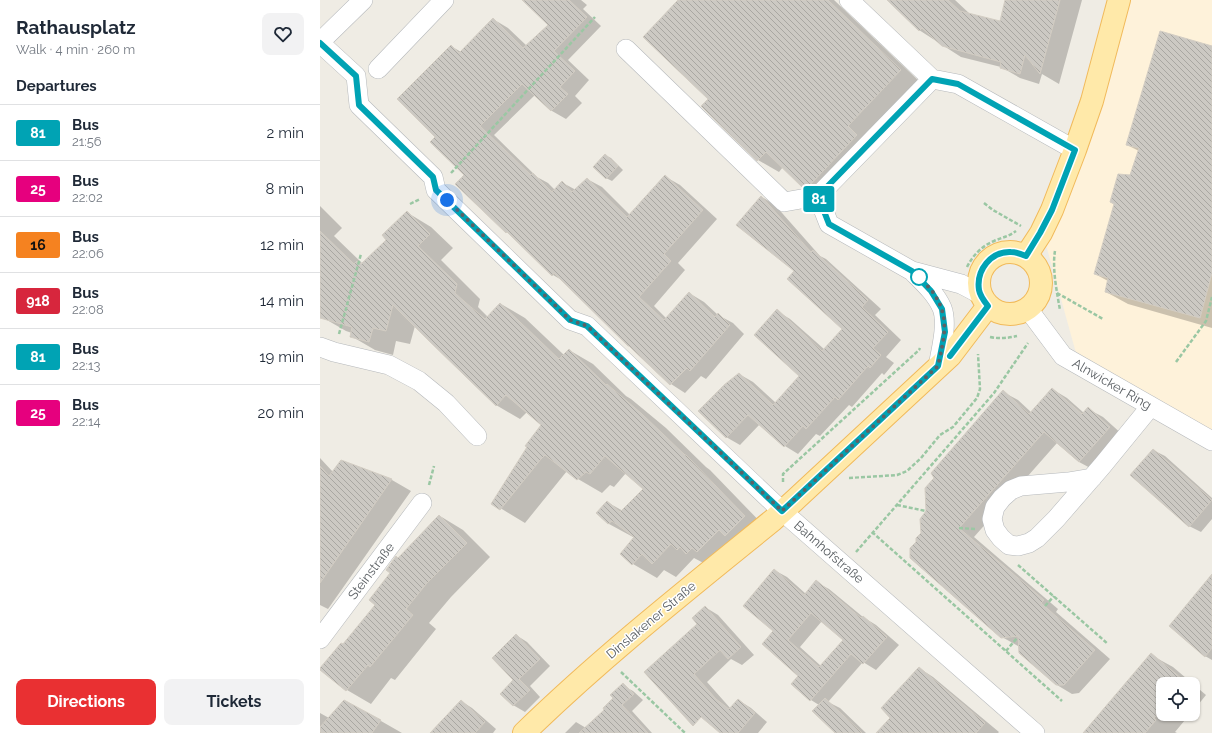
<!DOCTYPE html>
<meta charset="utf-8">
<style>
body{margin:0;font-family:Raleway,sans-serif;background:#f2f2f3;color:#1f2937;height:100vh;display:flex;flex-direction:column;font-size:15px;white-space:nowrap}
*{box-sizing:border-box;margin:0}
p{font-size:13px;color:#747a83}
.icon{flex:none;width:22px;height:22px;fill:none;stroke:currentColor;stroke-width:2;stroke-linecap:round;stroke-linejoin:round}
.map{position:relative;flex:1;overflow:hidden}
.side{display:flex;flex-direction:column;background:#fff;width:320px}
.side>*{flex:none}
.badge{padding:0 8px;border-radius:3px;font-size:14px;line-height:26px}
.tools{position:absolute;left:836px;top:677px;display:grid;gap:8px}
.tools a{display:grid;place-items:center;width:44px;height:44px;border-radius:8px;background:#fff;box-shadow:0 1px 3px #0004;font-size:20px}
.you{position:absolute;width:20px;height:20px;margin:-10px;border:3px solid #fff;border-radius:50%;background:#1a73e8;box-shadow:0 0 0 6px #1a73e833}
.map>.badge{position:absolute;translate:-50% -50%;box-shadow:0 0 0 2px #fff}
h2{padding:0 16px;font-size:15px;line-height:36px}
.round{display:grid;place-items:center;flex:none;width:42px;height:42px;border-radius:8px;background:#f2f2f3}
.summary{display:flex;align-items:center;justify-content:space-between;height:68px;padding:0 16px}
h1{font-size:19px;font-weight:700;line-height:30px}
.action{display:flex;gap:8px;margin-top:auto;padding:8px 16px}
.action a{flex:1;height:46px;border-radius:8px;background:#e93032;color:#fff;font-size:16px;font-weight:700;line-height:46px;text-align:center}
.action a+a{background:#f2f2f3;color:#1f2937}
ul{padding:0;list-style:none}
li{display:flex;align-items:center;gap:12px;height:56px;padding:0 16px;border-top:1px solid #e0e1e3}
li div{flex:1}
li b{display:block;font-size:15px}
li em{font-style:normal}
li .badge{min-width:44px;font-weight:700;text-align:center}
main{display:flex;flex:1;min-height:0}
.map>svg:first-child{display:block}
.commercial{fill:#fef2da}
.shadow{fill:#0003;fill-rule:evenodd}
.building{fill:url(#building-back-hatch);stroke:#d3cdc3;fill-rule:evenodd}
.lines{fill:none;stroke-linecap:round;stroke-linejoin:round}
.minor-casing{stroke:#b5b8bb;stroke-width:20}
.major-casing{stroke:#f1ba5b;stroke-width:24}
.path{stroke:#9ac7a3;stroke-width:2.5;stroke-dasharray:4 2;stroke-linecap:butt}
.minor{stroke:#fff;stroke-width:19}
.major{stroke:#ffe9a9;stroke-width:22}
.line-casing{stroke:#fff;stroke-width:9}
.line{stroke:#00a3b4;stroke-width:6}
.walk{stroke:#5c6165;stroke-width:4;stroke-dasharray:0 7.2}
.stop-dot{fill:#fff;stroke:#00a3b4;stroke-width:2}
.labels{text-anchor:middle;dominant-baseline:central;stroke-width:3;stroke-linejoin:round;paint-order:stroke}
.street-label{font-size:13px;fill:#5c6165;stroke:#fff}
</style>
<main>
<section class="side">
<div class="summary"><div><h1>Rathausplatz</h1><p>Walk · 4 min · 260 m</p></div><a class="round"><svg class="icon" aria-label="heart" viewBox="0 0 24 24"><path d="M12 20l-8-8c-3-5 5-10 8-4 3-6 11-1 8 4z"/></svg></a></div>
<h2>Departures</h2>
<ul>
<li><span class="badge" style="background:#00a3b4;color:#fff">81</span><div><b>Bus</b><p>21:56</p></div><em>2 min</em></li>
<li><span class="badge" style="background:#e6007e;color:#fff">25</span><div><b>Bus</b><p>22:02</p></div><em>8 min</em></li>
<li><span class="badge" style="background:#f58220;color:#111">16</span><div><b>Bus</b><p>22:06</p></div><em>12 min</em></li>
<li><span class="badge" style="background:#d7263d;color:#fff">918</span><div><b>Bus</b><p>22:08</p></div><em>14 min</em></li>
<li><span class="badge" style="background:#00a3b4;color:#fff">81</span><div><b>Bus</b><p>22:13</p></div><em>19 min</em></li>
<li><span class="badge" style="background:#e6007e;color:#fff">25</span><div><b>Bus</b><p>22:14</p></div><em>20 min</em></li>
</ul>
<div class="action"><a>Directions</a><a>Tickets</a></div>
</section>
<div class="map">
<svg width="892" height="733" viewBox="0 0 892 733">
<defs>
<pattern id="building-back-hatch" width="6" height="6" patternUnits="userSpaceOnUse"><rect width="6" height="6" fill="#ccc9c3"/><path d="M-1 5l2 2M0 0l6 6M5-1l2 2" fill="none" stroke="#a9a7a2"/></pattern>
</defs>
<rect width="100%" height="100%" fill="#efece4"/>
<path class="commercial" d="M801,0H892V433L756,353L723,234Z"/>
<path class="shadow" d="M203,0H261L267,5L263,9L281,26L248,60L269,80L255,96L262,103L246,119L232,111L215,95L174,135L217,177L228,183L235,190L243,183L256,190L267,179L282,187L310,215L346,177L360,185L397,219L358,263L365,270L334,306L347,319L369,293L384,302L398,315L413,323L424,334L386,379L381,376L365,393L351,384L245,282L233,275L194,237L186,232L145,175L117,137L131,46L141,52L173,19L188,28L207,46L229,25Z
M359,0H514L601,83L504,199L483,187L463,167L459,172L438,160L382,106L389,99Z
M568,0H635L650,14L680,22L686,0H762L739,84L722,74L719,84L700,78L681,67L641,57L599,30Z
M892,48V328L808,304L786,292L788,281L775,274L811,177L819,151L807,145Z
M285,155L291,158L303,170L292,181L286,178Z
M442,197L455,205L500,256L506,259L561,309L555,315L581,340L566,357L574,363L564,375L562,373L532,407L529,405L500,436L496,434L478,454L465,446L440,424L420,445L406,437L419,374L433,382L456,403L481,376L457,311L470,319L504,349L523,329L475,271Z
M0,206L22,228L14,236L43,264L67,240L88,213L111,227L133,248L121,260L160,299L158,307L168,317L181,304L205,318L244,355L249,350L273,364L306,396L311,399L346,428L386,467L390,470L448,530L391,567L374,558L356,577L344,570L337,578L313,564L317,534L313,537L289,524L278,513L287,502L303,511L324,489L306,473L294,487L290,485L282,493L258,479L247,471L205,523L172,503L222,425L207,412L200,419L176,405L95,326L90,344L76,341L73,355L55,350L31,336L32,333L26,331L0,316Z
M732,389L747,398L764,413L768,409L783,417L804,436L774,470L759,462L737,443L654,537L738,609L736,612L790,659L759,693L752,694L737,685L700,646H698L682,637L597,542L602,533L607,512L683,392L698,400L712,413Z
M833,450L845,456L892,498V519L881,532L869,526Z
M0,458L13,472L22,461L72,480L91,491L8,609L0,605Z
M120,516L143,530L170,557L131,597L109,623L116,629L75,680L71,678L51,704L27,690L1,669L23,645L56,605L72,573Z
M454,570L467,577L486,594L496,582L509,589L543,617L556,625L579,645L556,670L543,662L508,702L520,708L546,733H517L499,705L491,700L480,675L454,631ZM502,621L524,640L501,666L480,647Z
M892,576V660L885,656Z
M385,607L398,615L434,655L422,665L411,659L387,682L411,709L418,700L431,708L447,722L438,733H402L327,671L378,624Z
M196,635L207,642L230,666L210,686L220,697L205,712L193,705Z
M831,655L853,667L886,695L873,711V684H843V714H870L855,732L857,733H764Z
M599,668L613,677L679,732L678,733H557L572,718Z
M302,685L313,691L323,700L312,711L332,733H245L256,722L266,728L286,710L295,698Z
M24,701L61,721L82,733H0V713L9,718Z
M141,701L152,708L176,729L173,733H111Z"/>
<path class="building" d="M202,0H249L267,17L234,51L255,71L240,87L248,94L231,111L202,84L160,126L211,175L213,173L232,192L242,181L252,192L267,178L307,217L345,175L383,210L344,254L351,261L319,297L344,320L369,292L395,317L398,313L410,325L370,371L367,368L350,385L309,346H308L234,273L232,276L187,232L186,233L135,184L144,175L110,142L115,137L77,99L131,45L139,53L173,18L203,48L228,25Z
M358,0H508L581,70L528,126L537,135L488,187L483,188L446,152L437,161L381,106L388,99L323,37Z
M567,0H628L640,11L680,21L685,0H740L720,74L705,55L700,74L680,68L681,62L622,46L602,28L599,31Z
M840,31L892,46V273L880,318L785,292L788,278L774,274L794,204L790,202L798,174L810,175L819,148L806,145Z
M285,154L298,166L286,179L273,167Z
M441,196L491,252L493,250L548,300L542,307L568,332L553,348L561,355L550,368L548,366L518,400L515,397L486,429L483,426L464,447L428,415L406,438L378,411L404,385L419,373L453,405L479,376L434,335L457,309L502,351L522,329L467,279L474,271L416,225Z
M87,211L110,234L98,246L137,284L135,293L145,302L165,319L180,303L239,359L249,349L286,385L287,384L322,414L365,455H366L425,516L405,536L399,530L377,552L372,548L366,554L360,547L357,550L351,544L332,564L322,554L312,565L300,554L314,537L292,521L288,524L276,513L287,501L300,512L323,489L285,456L270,474L266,472L257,480L225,455L221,459L180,510L171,504L207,447L205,446L221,425L186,395L176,406L108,340L73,305L66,331L53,328L49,342L30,337L32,327L0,318V231L34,264L37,261L41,264L66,240L62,235Z
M732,388L762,414L768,407L790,427L759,462L724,432L639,528L724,600L721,603L775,650L744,685H736L699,653L698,636L681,638L590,558V548L596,542V538L601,533L600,519L606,511L605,488L614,478L611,473L683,390L709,414Z
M833,449L892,500L869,527L810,475Z
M21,460L72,479L0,583V466L9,476Z
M119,515L147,543L107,583L86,609L93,615L50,667L48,665L26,691L0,670V668L21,643L23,644L55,605L49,600L70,573L66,570L76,556L78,558Z
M454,569L484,595L496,580L541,618L543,616L567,637L543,664L531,654L490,701L471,684L478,676L442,644L453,631L423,606ZM491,613L523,640L499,667L468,640Z
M892,574V648L885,657L849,626Z
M385,606L421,647L408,659L400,650L374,674L396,699L409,709L418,699L435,713L418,733H400L381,717L373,726L324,672L377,624L372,618Z
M196,634L220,659L199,679L210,690L193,706L180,694L193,680L172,658Z
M831,653L868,684H843V708L834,718L836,720L825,733H763Z
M599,667L665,723L656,733H556L570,718L561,708Z
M303,683L314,694L302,705L328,733H259L284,710L283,708L293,698L290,695Z
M505,698L542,733H515L492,711Z
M24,700L61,720L52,733H0V727Z
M141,700L165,722L155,733H110Z"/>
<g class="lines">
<g class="minor-casing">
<path id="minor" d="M529,0L612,79
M0,42L43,0
M0,43L36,76L39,105L113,177L116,190L250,320L267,326L462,511L715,733
M306,49L464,202L498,196
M58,69L124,0
M593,272C604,283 616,294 622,308C628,323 621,350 618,366
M660,294L641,284L592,271L509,224L498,196L612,79L638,84L755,150
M708,309L743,356L892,441
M0,347L14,352L69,365L99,381L126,403L157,436
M772,478L748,482L701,486L691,490L682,498L675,507L672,519L675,530L681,538L689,545L698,546L709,543L717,538L736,519L782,466L831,406
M0,639L102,503"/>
</g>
<g class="major-casing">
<path id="major" d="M659 283a31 31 0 1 1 62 0a31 31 0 1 1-62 0Z
M706,256L721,233L732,210L755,150L772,101L799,0
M204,733C282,657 368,589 453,520L476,499L630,356L668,306"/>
</g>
<path class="path" d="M131,173L275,17
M664,203L673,210L701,226
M90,204L100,199
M735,251C732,268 737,293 740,310
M647,267C653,255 662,246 674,241C683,237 688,237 696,231
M737,293L783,319
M19,334L41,254
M670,337C680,339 688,338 697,336
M856,362L886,321L892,297
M529,478L577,475L587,471L601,458L620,435L633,427L657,398L660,389L658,354
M463,482V474L599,350L600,348
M109,485L114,466
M577,505L606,511
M639,528L655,529
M552,532L742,701
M536,552L674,393L708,343
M698,565L788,644
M725,606L734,596
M686,651L697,638
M301,672L365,733"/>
<use href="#minor" class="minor"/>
<use href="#major" class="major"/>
</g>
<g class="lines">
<g class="line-casing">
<path id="line" d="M0,43L36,76L39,105L113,177L116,190L250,320L267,326L462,511L618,366L625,332L622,309L611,291L592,271L509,224L498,196L612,79L638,84L755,150L732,210L720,233L706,256C701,254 696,252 691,252C671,251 656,270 659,290C660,296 664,301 668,306L630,356"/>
</g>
<use href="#line" class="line"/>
<path class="walk" d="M127,200L250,320L267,326L462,511L618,366C624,337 631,317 612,291C608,286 603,282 599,277"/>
</g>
<circle class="stop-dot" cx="599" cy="277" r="8"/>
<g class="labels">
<g class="street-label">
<text transform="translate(792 384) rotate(30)">Alnwicker Ring</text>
<text transform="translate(509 552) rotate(41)">Bahnhofstraße</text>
<text transform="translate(51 571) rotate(-53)">Steinstraße</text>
<text transform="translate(331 620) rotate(-40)">Dinslakener Straße</text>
</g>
</g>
</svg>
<div class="tools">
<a><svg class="icon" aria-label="locate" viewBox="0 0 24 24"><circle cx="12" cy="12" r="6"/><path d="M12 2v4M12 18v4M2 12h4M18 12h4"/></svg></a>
</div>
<div class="you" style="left:127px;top:200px"></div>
<b class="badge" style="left:499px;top:199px;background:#00a3b4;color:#fff">81</b>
</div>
</main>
